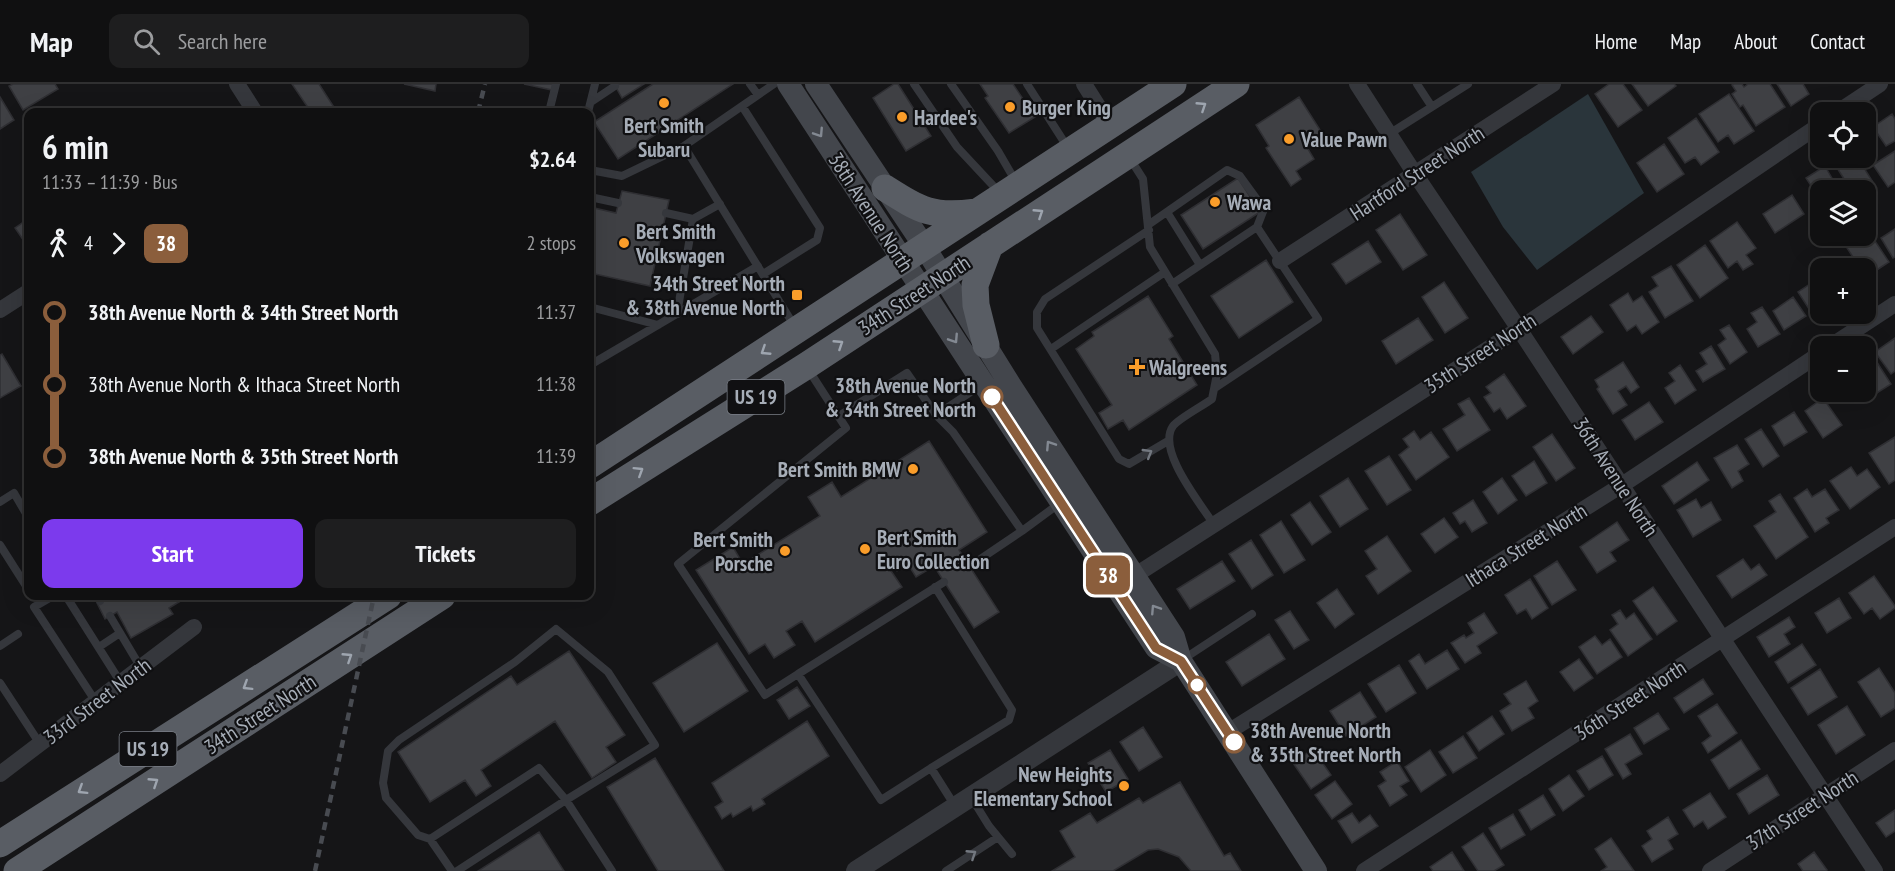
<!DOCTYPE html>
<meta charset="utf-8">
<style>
body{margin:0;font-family:"PT Sans Narrow",sans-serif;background:#1e1e1f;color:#f1f3f6;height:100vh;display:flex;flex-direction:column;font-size:22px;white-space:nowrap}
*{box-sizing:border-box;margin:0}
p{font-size:20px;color:#9c9d9f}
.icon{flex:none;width:33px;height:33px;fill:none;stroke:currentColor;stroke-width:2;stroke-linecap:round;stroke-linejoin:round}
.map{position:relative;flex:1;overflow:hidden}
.drawer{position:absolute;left:24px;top:24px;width:570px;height:492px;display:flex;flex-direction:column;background:#101011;border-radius:12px;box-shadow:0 6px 24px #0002,0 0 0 2px #303031}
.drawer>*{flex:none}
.badge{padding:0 12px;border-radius:9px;font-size:21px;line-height:39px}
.controls{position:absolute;left:1810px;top:18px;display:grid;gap:12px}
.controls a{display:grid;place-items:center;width:66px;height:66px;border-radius:12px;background:#101011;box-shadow:0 6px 24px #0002,0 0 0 2px #303031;font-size:30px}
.map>.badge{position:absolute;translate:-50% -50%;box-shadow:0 0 0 3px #fff}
.legs{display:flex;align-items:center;gap:9px;height:66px;padding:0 18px;font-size:20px}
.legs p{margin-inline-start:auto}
.headline{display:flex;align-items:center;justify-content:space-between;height:102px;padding:0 18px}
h1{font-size:33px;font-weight:700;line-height:45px}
.primary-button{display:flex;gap:12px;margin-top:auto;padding:12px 18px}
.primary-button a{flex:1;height:69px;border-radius:12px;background:#7c3aed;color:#fff;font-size:24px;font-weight:700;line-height:69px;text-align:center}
.primary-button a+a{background:#1e1e1f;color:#f1f3f6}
ul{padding:0 18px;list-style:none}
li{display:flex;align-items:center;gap:21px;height:72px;font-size:22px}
li i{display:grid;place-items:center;width:9px;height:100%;margin:0 8px;background:currentColor}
li i::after{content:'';width:15px;height:15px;margin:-8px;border:4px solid;border-radius:50%;background:#101011}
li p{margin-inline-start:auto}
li:first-child i{background:linear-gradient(#0000 50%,currentColor 0)}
li:last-child i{background:linear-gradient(currentColor 50%,#0000 0)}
header{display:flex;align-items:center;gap:36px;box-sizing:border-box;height:84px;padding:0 30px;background:#101011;border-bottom:2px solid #303031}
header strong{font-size:28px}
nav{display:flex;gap:33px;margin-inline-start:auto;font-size:21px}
.search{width:420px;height:54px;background:#1e1e1f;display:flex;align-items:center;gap:15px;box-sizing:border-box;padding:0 21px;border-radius:12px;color:#9c9d9f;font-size:22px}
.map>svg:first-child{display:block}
.water{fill:#2a353b}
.building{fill:#3f4044;stroke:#2f2f33;stroke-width:1.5}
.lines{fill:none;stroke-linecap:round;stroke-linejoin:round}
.service{stroke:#35373c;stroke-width:8}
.minor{stroke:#35373c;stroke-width:16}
.tertiary{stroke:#35373c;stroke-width:20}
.secondary{stroke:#43464c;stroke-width:22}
.trunk{stroke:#595d64;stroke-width:27}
.rail{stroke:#484b51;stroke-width:4.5;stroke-dasharray:8 6;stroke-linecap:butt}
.oneway{stroke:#9ea5af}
.oneway2{stroke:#838992}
.oneway3{stroke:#737880}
.line-1-casing{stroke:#fff;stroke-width:14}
.line-1{stroke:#8b5e3c;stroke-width:9}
.poi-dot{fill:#fa9d2a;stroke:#101012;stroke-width:2}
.stop-1-dot{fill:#fff;stroke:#8b5e3c;stroke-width:3}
.labels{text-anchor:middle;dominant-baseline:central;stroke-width:4.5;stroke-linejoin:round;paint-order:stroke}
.shield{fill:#101012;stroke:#797e86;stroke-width:1.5}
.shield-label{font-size:20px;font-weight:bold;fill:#a6adb7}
.poi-label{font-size:21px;font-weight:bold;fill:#a6adb7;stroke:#101012;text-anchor:start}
.street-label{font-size:21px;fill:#a6adb7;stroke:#101012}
.stop-label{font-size:21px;font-weight:bold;fill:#a6adb7;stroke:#101012;text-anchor:end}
</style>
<header>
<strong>Map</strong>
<div class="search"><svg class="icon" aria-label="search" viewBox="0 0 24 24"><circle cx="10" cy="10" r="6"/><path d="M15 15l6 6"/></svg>Search here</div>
<nav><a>Home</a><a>Map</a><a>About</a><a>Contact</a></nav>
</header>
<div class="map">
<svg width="1895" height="787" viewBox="0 0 1895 787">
<rect width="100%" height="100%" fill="#151517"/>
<path class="water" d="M1588,10L1644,109L1537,186L1503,143L1471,88Z"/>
<path class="building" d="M13,0H55L58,5L23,26L9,2Z
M292,0H319L337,28H311Z
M404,0H436L435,7Z
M524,0H553L552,6Z
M614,0H644L622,14Z
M653,0H733L618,75L594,38Z
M894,0H898L931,52L906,67L873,14Z
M980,0H1013L1035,33L1009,49L985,14L988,12Z
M1609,0H1623L1642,26L1618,43L1595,10Z
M1632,0H1674L1676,2L1648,22Z
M1734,0H1742L1744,3L1748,0H1770L1785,23L1756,42L1743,21L1740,23L1732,10L1736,7L1732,1Z
M1777,0H1803L1809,10L1791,22Z
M1729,10L1754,47L1734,60L1728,51L1718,58L1699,30Z
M0,13L14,36L0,45Z
M1299,13L1322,49L1305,60L1314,75L1296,87L1301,95L1291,102L1266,64L1269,62L1256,41Z
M1892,30L1895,35V57L1886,62L1873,43Z
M1696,34L1719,68L1701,81L1695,73L1685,79L1668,54Z
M1664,60L1684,90L1657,108L1637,79Z
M1895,67V98L1888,103L1873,81Z
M1835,74H1858L1874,100L1863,106H1851L1832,76Z
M1825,82L1837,103L1831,106H1821V113L1819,114L1806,94Z
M1238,94L1260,128L1203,165L1181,131Z
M622,107L669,116L650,202L590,189V123L616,129Z
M1792,111L1804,130L1775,149L1763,130Z
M1400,130L1427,171L1403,186L1376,146Z
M28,135V158L26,160L15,144Z
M1737,138L1756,164L1746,171L1753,180L1743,186L1737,177L1728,184L1710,157Z
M1895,145V173L1893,174L1881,154Z
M1869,148L1889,178L1866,193V184H1860L1847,164Z
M1368,157L1381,178L1346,200L1332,180Z
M1705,161L1728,194L1700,214L1677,181Z
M1846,175L1852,184H1832Z
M1266,176L1293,218L1239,254L1211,212Z
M1671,182L1693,217L1665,234L1649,208L1658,202L1652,193Z
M1819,194L1821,197V222L1811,228L1798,208Z
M1444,198L1468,234L1445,249L1422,213Z
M1628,209L1633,218L1642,212L1659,238L1642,250L1636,241L1627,247L1610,221Z
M1148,212L1173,252L1169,255L1197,301L1129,346L1123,336L1108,345L1099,329L1112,321L1076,265L1094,252L1092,248Z
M1793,213L1806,232L1784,246L1773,227Z
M1762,223L1780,250L1758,263L1747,245L1757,238L1751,229Z
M1591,232L1603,248L1573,270L1561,253Z
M1418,234L1433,256L1396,280L1382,257Z
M1729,241L1747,268L1730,280L1718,261L1726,255L1720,246Z
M1895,254V287L1891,290L1875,268Z
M1711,262L1725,285L1703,298L1696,287L1707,280L1700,269Z
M1871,269L1891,300L1869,314L1865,308L1866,273Z
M2,270L21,302L0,314V271Z
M1623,278L1639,303L1631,309L1626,302L1618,307L1627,321L1613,330L1597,305L1599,303L1595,296Z
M1680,281L1696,306L1675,320L1665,304L1675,297L1669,289Z
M1504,290L1526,322L1507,335L1500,324L1494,328L1484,313L1491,309L1486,303Z
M1469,314L1490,346L1457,367L1443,345L1465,331L1458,320Z
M1823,314L1842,341L1823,354L1805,327Z
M1649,318L1663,338L1635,356L1622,336Z
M1794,328L1807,348L1784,362L1772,342Z
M1761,345L1779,372L1763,383L1745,355Z
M1414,347L1420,356L1431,348L1449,373L1416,396L1399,371L1409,363L1403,355Z
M1552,350L1575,384L1556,397L1533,363Z
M1895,353V396L1889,400L1869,369Z
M929,357L987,448L959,466L999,528L974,544L934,482L916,493L908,480L897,487L892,478L887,481L902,503L815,558L802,537L786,547L795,561L774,574L765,560L749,570L696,486L733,463L743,480L820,432L808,413L832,398L841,413Z
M1737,361L1749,380L1738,387L1743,397L1732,404L1714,374Z
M1389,372L1411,406L1387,421L1365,387Z
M1534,377L1547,399L1526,412L1512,392Z
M1697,378L1709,396L1674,420L1662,402Z
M1851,383L1857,392L1867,385L1880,403L1850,425L1830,397Z
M1348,394L1368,425L1340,443L1320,412Z
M1502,394L1517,416L1498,430L1483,408Z
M1807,405L1812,413L1825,405L1839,426L1826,434L1829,439L1815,448L1794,414Z
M1780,410L1808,453L1776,475L1754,442L1776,428L1769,417Z
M1696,415L1701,424L1711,418L1721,436L1693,453L1677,426Z
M1473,416L1487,439L1472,448L1465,437L1460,440L1453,429Z
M1310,418L1331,448L1312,461L1291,431Z
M1444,434L1458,453L1435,469L1421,450Z
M1281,437L1305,476L1284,489L1260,451Z
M1617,438L1629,456L1610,468L1616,477L1597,489L1580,463Z
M1387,452L1411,487L1378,510L1366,492L1377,485L1365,467Z
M1251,456L1273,491L1252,505L1229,470Z
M1743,475L1751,486L1759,480L1767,491L1732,514L1717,492Z
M1222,477L1235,497L1190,525L1177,505Z
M1557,477L1576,506L1552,521L1534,492Z
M1874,492L1895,522V524L1880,535L1872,524L1864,530L1849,509Z
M1530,495L1548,524L1532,535L1526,525L1517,530L1505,511Z
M1653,503L1677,537L1657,551L1633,517Z
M1337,505L1354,530L1335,544L1317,519Z
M106,512H182L184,515L169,524L173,530L131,554L117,528L105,535L97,519L107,513Z
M1839,514L1851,534L1827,549L1815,529Z
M1620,526L1626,535L1634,529L1652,555L1628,572L1610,546L1618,540L1612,531Z
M1290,527L1309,556L1294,565L1275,536Z
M1484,529L1497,549L1477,562L1481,569L1465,579L1451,559L1464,551L1466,554L1474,549L1468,539Z
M1789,533L1795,543L1784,550L1790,560L1769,573L1757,553Z
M1269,550L1285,575L1242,602L1226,578Z
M1595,552L1602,561L1610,555L1622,573L1597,590L1579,563Z
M717,559L748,607L684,648L653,599Z
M1802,560L1816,581L1788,599L1775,578Z
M1447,566L1459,585L1427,605L1409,577L1419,570L1425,580Z
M569,567L625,651L606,663L616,678L592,694L555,637L481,686L491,702L476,712L465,696L430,718L398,668L511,592L517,601Z
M1579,575L1593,594L1574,607L1560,588Z
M1399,581L1416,609L1386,628L1368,600Z
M1879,584L1895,609V624L1881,633L1858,598Z
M1820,585L1837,613L1808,631L1791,604Z
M1703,595L1713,610L1684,629L1674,614Z
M1526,597L1538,617L1528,624L1534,634L1512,647L1500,627L1511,620L1504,610Z
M797,603L810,622L789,635L777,616Z
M1360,608L1376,633L1346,652L1330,627Z
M1717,620L1737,649L1708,669L1702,659L1711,652L1698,632Z
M1847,622L1865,651L1836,670L1818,641Z
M1658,629L1669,645L1644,660L1634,644Z
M1492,632L1504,650L1479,667L1467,649Z
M807,637L829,672L762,715L765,720L753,727L751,722L733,733L731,729L722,735L715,723L723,718L712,699Z
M1143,643L1162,673L1139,687L1120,658Z
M1630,650L1642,670L1625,680L1631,690L1623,695L1605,665Z
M1463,652L1477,674L1453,689L1439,668Z
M1741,656L1760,685L1729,705L1711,676Z
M1313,665L1331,691L1311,705L1293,679Z
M1110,666L1128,695L1106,708L1088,679Z
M1430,666L1446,691L1421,708L1405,683Z
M1602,672L1613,691L1589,706L1577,687Z
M655,674L724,787H658L607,703Z
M1397,677L1409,697L1400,702L1407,711L1390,722L1378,702L1386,697L1380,688Z
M1569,691L1584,712L1563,727L1549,705Z
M1767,691L1779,711L1749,730L1737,710Z
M1335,697L1352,720L1332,735L1315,711Z
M1180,698L1224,772L1230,769L1241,787H1191L1179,773L1158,765L1148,766L1113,787H1052L1075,773L1060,747L1090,729L1097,739L1139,714L1143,719Z
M1710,709L1726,733L1708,745L1703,737L1694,743L1683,726Z
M1543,711L1555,731L1531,746L1519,726Z
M1895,726V747L1886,753L1876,739Z
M1352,729L1359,739L1370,731L1378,742L1352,759L1338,737Z
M1513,730L1525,751L1501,765L1489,744Z
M1668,733L1678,750L1668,756L1673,765L1652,778L1642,762L1652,755L1647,747Z
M539,748L564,787H478Z
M1483,749L1504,781L1494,787H1478L1462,763Z
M1611,754L1634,787H1601L1607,783L1595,765Z
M1452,768L1464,787H1433L1430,783Z
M1814,768L1827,786L1826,787H1803L1798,780Z"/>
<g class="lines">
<path class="service" d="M750,0L758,11
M774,0L684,62L795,243
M914,0L957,63L999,108
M951,0L998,67L1016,98
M1027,0L1068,64
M1417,0L1432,23
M591,18L615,2
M742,22L820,144L817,156L763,190
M549,28L556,0
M588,28L595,0
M1389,50L1468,0
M1129,73L1143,95L1150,163L1215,270L1217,290L1212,315C1204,321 1178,335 1173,342C1156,366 1201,420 1214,441
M590,86L622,92L684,62
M590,113L618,119
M1167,128L1200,181
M666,129L693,135
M1148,141L1227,86L1240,92L1264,125L1257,143
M1149,146L1045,215L1037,228V244L1119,375L1129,380L1168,357
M1172,200L1257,143L1318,235L1215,304
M590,223L658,241
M677,230L693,135L720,120
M1051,265L1165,188
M590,281L758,182
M808,285L846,344L678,480L765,611L798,590L881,716L931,684L955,722
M936,331L983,300
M839,332L907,289L936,331L953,348L1022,447L1060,419
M0,418L14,409L28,433
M0,461L28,505
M970,482L1022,447
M53,512L34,523L96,618
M66,512L121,599
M97,512L100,517
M110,532L141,584
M0,562L18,550
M99,563L120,549
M1182,576L1252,530
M798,590L944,498
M0,599L40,660
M931,684L1009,636L1012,626L935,503
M971,713L989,742L1012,770
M430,755L539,684L566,716L655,661L608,588L556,545L515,578L399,656L388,667L383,699L386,714L418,751L430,755L452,787
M457,787L566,716L612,787
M946,787L998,753"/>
<path class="minor" d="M237,0L255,28
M1084,0L1110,41
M1357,0L1415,90L1519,245L1875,787
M1838,28L1880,0
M1280,177L1553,0
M0,226L28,208
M1831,262L1895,220
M1134,492L1519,245L1821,40
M1228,648L1622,401L1821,269
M0,690L194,543
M1364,787L1895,443
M1710,787L1895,666"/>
<path class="tertiary" d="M856,787L1181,577"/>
<path class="secondary" d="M788,0L1156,564L1181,577
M816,0L924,162L1011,302L1174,553L1181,577L1316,787"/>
<path class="trunk" d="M885,104C920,126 932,134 975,128
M986,261L976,221L975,201L990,161
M590,381L1173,0
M590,418L806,282L1236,0
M0,760L388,512
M17,787L442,512"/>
<path class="rail" d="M478,28L485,0
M315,787L374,512"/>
</g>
<defs><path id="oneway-chevron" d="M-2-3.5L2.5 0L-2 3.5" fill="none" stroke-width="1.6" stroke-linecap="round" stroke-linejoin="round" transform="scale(1.5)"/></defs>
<g class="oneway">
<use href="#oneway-chevron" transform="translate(1202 22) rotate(-33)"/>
<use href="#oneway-chevron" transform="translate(1039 129) rotate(-33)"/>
<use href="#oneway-chevron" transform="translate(839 260) rotate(-33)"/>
<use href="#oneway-chevron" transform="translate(765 267) rotate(147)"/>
<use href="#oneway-chevron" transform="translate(639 387) rotate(-32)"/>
<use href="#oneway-chevron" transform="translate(348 573) rotate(-33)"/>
<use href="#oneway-chevron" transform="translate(247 602) rotate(148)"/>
<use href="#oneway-chevron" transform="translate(154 698) rotate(-33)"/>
<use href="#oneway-chevron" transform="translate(82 706) rotate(148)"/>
</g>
<g class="oneway2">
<use href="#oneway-chevron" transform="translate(819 49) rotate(57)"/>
<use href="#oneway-chevron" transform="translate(954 255) rotate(57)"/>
<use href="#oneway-chevron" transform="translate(1050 361) rotate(-123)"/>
<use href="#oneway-chevron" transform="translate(1155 525) rotate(-123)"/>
</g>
<g class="oneway3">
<use href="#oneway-chevron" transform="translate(1148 369) rotate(-31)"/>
<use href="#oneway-chevron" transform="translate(972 770) rotate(-33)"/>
</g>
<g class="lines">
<g class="line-1-casing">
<path id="line-1" d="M992,313L1156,564L1181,577L1234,658"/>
</g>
<use href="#line-1" class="line-1"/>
</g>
<g class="poi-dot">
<circle cx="664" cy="19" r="6"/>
<circle cx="1010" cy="23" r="6"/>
<circle cx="902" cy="33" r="6"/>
<circle cx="1289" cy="55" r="6"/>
<circle cx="1215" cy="118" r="6"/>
<circle cx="624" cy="159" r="6"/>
<rect x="791" y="205" width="12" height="12" rx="3"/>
<path d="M1134 274h6v6h6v6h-6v6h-6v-6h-6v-6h6z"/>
<circle cx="913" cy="385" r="6"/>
<circle cx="865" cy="465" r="6"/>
<circle cx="785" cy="467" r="6"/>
<circle cx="1124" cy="702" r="6"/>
</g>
<g class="stop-1-dot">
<circle cx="992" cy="313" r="10"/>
<circle cx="1197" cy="601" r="8"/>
<circle cx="1234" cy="658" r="10"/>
</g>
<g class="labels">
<g class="shield">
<rect x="727.5" y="296" width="57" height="34" rx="4.5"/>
<rect x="119.5" y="648" width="57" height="34" rx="4.5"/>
</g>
<g class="shield-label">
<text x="756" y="313">US 19</text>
<text x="148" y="665">US 19</text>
</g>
<g class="poi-label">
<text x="1022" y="23">Burger King</text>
<text x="914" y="33">Hardee's</text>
<text x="664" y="41" text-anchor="middle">Bert Smith<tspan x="664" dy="24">Subaru</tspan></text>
<text x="1301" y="55">Value Pawn</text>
<text x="1227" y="118">Wawa</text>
<text x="636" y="147">Bert Smith<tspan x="636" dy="24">Volkswagen</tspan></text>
<text x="785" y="199" text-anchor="end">34th Street North<tspan x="785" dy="24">&amp; 38th Avenue North</tspan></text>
<text x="1149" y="283">Walgreens</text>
<text x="901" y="385" text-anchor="end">Bert Smith BMW</text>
<text x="877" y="453">Bert Smith<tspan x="877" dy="24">Euro Collection</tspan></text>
<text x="773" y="455" text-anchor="end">Bert Smith<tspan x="773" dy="24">Porsche</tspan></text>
<text x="1112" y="690" text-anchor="end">New Heights<tspan x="1112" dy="24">Elementary School</tspan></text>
</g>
<g class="street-label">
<text transform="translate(1417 89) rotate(-33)">Hartford Street North</text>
<text transform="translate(871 128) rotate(57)">38th Avenue North</text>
<text transform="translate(914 211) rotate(-33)">34th Street North</text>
<text transform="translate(1480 269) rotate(-33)">35th Street North</text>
<text transform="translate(1616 393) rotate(57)">36th Avenue North</text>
<text transform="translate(1526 461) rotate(-32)">Ithaca Street North</text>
<text transform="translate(1630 616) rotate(-33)">36th Street North</text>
<text transform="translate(97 617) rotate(-37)">33rd Street North</text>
<text transform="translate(260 630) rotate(-33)">34th Street North</text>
<text transform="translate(1802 726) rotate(-33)">37th Street North</text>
</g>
<g class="stop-label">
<text x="976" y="301">38th Avenue North<tspan x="976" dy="24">&amp; 34th Street North</tspan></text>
<text x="1250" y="646" text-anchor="start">38th Avenue North<tspan x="1250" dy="24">&amp; 35th Street North</tspan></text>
</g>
</g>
</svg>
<div class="controls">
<a><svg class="icon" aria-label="locate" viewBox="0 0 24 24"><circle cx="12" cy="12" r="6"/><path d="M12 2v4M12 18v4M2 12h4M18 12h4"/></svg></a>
<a><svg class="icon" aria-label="layers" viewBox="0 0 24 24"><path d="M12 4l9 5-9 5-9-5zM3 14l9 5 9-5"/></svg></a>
<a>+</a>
<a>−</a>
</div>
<b class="badge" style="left:1108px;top:491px;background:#8b5e3c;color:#fff">38</b>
<section class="drawer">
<div class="headline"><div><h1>6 min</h1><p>11:33 – 11:39 · Bus</p></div><b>$2.64</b></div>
<div class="legs"><svg class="icon" aria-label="walk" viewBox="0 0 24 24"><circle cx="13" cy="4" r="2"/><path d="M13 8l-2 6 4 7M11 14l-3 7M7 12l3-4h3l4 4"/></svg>4<svg class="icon" aria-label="forward" viewBox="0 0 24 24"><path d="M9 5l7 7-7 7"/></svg><b class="badge" style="background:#8b5e3c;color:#fff">38</b><p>2 stops</p></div>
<ul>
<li><i style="color:#8b5e3c"></i><b>38th Avenue North &amp; 34th Street North</b><p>11:37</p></li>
<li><i style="color:#8b5e3c"></i><span>38th Avenue North &amp; Ithaca Street North</span><p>11:38</p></li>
<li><i style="color:#8b5e3c"></i><b>38th Avenue North &amp; 35th Street North</b><p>11:39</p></li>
</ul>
<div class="primary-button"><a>Start</a><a>Tickets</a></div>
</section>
</div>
